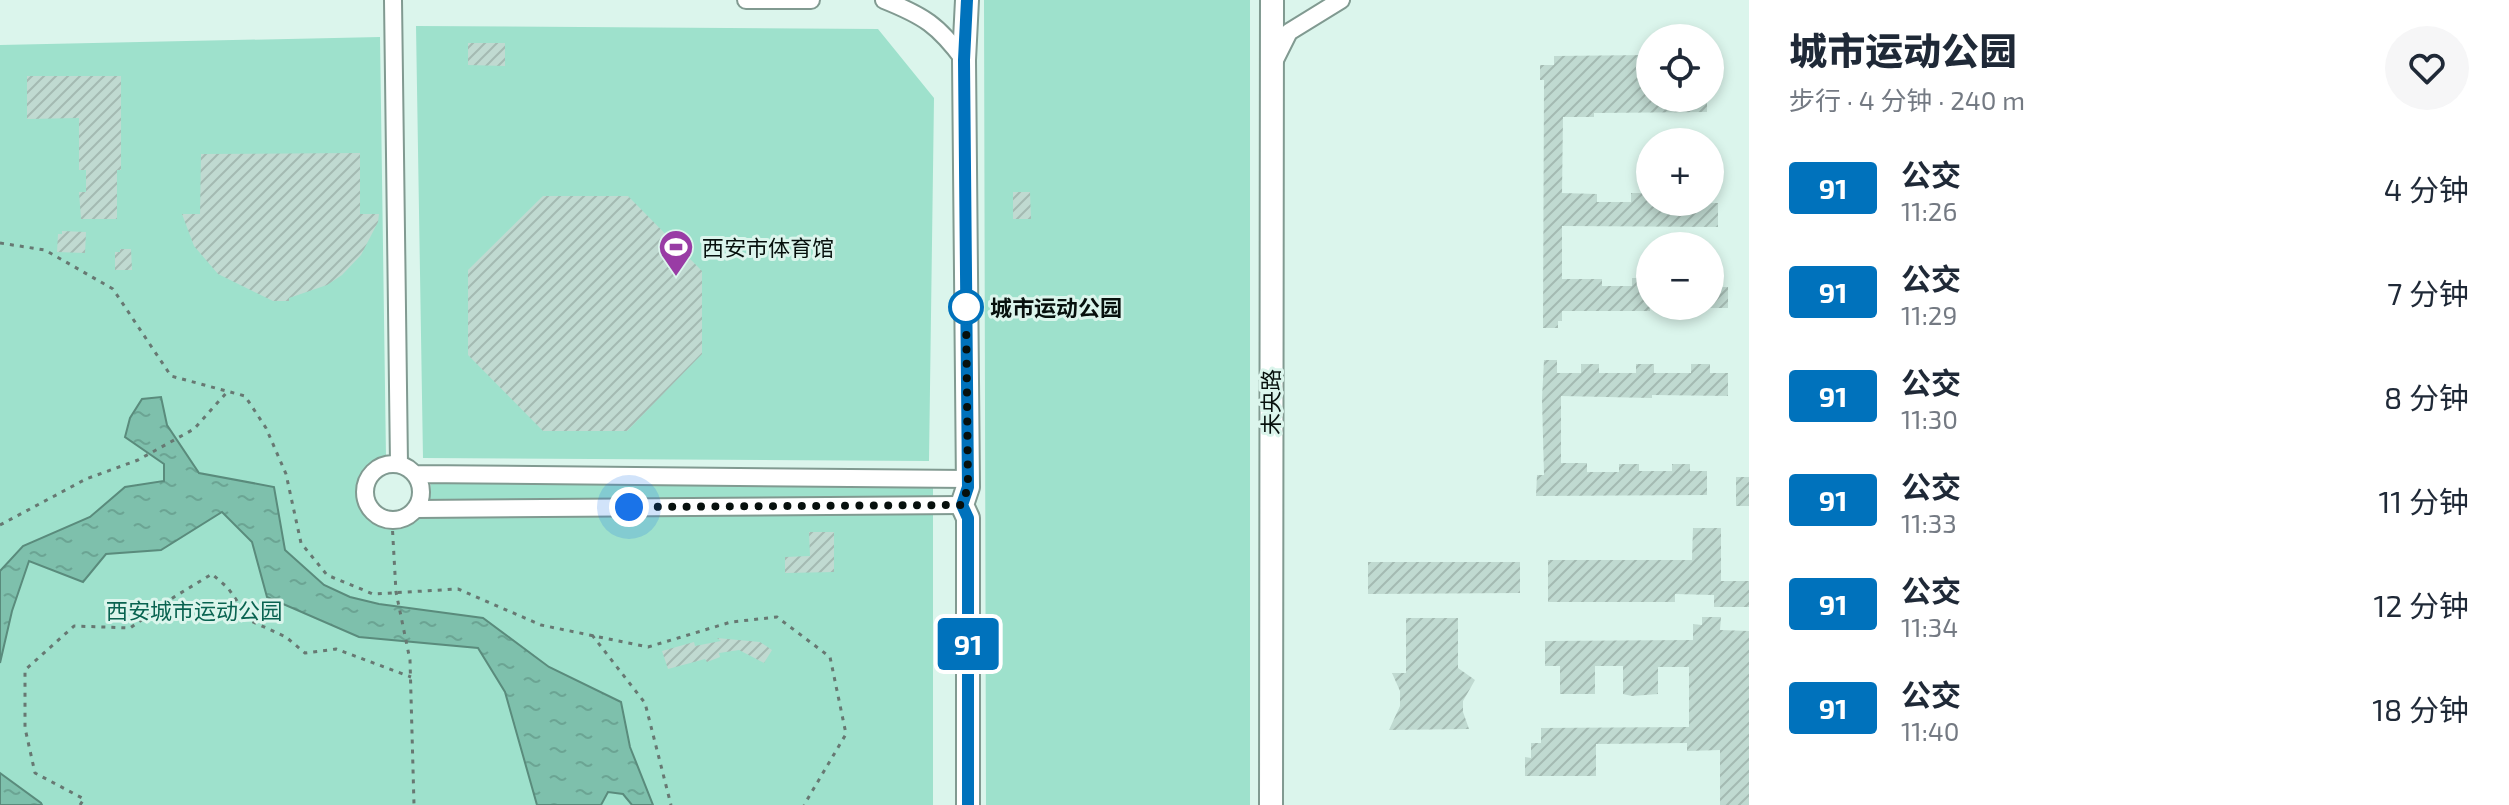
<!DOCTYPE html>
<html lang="zh">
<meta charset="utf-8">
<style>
body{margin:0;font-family:"Exo 2","Noto Sans SC",sans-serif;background:#f6f6f7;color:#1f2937;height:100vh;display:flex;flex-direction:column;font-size:30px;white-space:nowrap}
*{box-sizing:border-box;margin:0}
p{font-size:26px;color:#747a83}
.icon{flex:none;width:44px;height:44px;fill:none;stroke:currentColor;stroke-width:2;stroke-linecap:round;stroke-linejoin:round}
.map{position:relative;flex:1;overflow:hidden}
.side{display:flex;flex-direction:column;background:#fff;width:760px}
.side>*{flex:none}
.badge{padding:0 16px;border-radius:6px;font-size:28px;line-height:52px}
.fabs{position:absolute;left:1636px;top:24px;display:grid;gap:16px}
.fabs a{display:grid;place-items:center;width:88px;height:88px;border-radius:50%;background:#fff;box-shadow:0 4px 12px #0003;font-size:40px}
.you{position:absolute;width:40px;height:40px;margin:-20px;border:6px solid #fff;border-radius:50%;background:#1a73e8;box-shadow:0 0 0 12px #1a73e833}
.map>.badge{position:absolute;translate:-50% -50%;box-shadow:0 0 0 4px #fff}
.round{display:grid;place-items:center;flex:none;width:84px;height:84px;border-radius:42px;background:#f6f6f7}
.headline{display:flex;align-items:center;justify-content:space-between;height:136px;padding:0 40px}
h1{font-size:38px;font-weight:800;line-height:60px}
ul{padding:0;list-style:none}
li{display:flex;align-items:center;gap:24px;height:104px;padding:0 40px}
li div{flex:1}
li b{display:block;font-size:30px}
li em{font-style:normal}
li .badge{min-width:88px;font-weight:700;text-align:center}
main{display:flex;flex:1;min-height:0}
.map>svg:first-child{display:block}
.green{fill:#9ee1cc}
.water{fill:url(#water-ripples);stroke:#5a8b7c;stroke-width:2}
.building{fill:url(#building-hatch)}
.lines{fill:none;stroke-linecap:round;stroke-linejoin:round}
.minor-casing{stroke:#819a91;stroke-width:20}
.major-casing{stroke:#819a91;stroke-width:26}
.path{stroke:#677872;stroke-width:3;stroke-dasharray:4 6;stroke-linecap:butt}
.minor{stroke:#fff;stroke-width:16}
.major{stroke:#fff;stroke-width:22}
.line-casing{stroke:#fff;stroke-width:18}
.line{stroke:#0072bc;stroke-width:12}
.walk{stroke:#07100d;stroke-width:8;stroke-dasharray:0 14.4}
.stop-dot{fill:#fff;stroke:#0072bc;stroke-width:4}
.labels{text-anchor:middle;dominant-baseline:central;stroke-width:6;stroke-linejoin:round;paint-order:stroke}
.poi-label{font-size:22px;fill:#07100d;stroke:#dbf5ec;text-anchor:start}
.stop-label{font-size:22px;font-weight:bold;fill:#07100d;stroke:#dbf5ec;text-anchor:start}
.street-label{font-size:22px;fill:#07100d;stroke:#dbf5ec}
.park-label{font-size:22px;fill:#096350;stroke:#dbf5ec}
</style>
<main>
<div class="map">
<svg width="1749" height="805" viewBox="0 0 1749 805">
<defs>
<pattern id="water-ripples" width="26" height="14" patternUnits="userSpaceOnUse" patternTransform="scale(2)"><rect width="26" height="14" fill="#7ec0ac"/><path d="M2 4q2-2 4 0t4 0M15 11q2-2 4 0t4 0" fill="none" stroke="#6ba493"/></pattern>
<pattern id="building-hatch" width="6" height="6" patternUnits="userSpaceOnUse" patternTransform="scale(2)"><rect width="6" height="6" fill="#c0dad1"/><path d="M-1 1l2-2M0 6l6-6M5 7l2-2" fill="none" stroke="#a4bab2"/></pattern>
</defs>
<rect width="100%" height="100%" fill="#dbf5ec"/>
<path class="green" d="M984,0H1250V805H986Z
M416,26L878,29L934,98L929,461L423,458Z
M380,37L386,457C362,471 361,477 358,504C365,513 371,521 382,525C400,531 422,519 428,501C431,491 431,479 432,469L933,470V805H0V45Z"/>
<path class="water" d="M161,397L167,425L199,473L274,487L285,550L324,585L350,597L379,604L483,618L549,667L621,702L630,747L653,805H632L623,794L608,792L601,805H537L505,692L478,648L359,637L267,597L252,542L222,512L161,550L106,554L83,582L29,561L12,611L0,663V571L23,546L90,517L125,487L164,481V464L125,437L130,418L142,399Z
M0,773L41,803L42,805H0Z"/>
<path class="building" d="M468,43H505V66L468,65Z
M1650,55V98H1707V112L1594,113V117H1563L1562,193L1597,194V202H1631V193H1650V202L1718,203V227L1562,226V279H1602V286H1632V278H1650V311H1562V321H1558V328H1543L1544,80H1540V65H1554V56Z
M27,76H121V170H117V219H81L79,192H86V170H79V118L27,119Z
M360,153V214H379L378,222L361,255L342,275L327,285L289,298V301H273L218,274L194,246L182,214H200L201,154Z
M1013,192H1030L1031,219H1013Z
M543,196H628L702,271V354L627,431H543L468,355V270Z
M62,231L86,232L85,253L57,252L58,234H62Z
M120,249H131L132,270H115V252H120Z
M1710,287H1728V308H1710Z
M1544,360H1557V373H1581V364H1599V373H1636V364H1654V373H1691V364H1710V373H1728V396L1652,395V398L1561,396V463H1587V472H1619V464H1639V471H1672V464H1690V471H1707V495L1536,496L1537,475H1544L1542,399Z
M1736,477H1749V506H1736Z
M1693,528H1721V581H1749V607H1714V595L1675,594V602H1548V560H1692Z
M809,532H834V572L785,573V557L810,556Z
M1368,562H1520V593L1368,594Z
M1702,617H1721L1720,630L1749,631V805H1720V750L1687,751V743L1596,744V776H1525V757L1531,758V743H1541V728L1689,727V667H1658V694L1632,696L1623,694V666H1595V694H1560V666H1545V641L1693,640V624L1702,625Z
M1406,618H1458V668L1475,680L1463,701V712L1469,729L1389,730L1400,706V691L1392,673H1406Z
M717,638L760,642L772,650L764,663L739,650L719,653L720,657L707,662L705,659L668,669L662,651L694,642L695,646L721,641Z"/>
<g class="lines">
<g class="minor-casing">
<path id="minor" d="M393,0L399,464
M746,0H811
M884,0C924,16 938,25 964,60
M1274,62L1289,32L1341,0
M365 492a28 28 0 1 1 56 0a28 28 0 1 1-56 0Z
M415,474L968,479
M416,509L962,505"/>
</g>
<g class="major-casing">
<path id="major" d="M967,0L964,60L968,487L962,505L968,518V805
M1271,805L1272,0"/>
</g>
<path class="path" d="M0,243L45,250L113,289L171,376L245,396L266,428L286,474L301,543L327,575L373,594L458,589L541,625L648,647L731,622L777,617L830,657L846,734L804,805
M392,521L396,592L410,660L414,805
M0,525L86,479L138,460L194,429L228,391
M592,635L645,703L671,805
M80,805L84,799L35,773L25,728V670L74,626L130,628L174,597L212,574L228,588L251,621L286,637L305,653L336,649L411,677"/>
<use href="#minor" class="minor"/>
<use href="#major" class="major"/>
</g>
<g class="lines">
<g class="line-casing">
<path id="line" d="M967,0L964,60L968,487L962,505L968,518V805"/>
</g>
<use href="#line" class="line"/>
<path class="walk" d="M629,507L962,505L968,487L966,307"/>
</g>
<defs>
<g id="stadium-pin" transform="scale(1.8)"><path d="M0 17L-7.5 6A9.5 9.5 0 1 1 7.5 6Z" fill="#993ca5" stroke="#dbf5ec"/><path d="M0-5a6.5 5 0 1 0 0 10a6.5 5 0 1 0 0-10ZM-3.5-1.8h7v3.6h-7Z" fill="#fff"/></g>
</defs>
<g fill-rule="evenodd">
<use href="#stadium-pin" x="676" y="247"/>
</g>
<circle class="stop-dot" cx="966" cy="307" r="16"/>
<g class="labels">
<g class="poi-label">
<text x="702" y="247">西安市体育馆</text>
</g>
<g class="stop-label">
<text x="990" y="307">城市运动公园</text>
</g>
<g class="street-label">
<text transform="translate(1270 402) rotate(-90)">未央路</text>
</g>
<g class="park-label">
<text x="194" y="610">西安城市运动公园</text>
</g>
</g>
</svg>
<div class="fabs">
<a><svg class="icon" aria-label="locate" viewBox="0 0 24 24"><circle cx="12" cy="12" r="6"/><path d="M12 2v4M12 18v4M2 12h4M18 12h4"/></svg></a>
<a>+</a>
<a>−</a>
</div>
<div class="you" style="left:629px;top:507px"></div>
<b class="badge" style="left:968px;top:644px;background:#0072bc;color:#fff">91</b>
</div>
<section class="side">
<div class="headline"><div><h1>城市运动公园</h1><p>步行 · 4 分钟 · 240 m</p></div><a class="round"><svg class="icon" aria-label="heart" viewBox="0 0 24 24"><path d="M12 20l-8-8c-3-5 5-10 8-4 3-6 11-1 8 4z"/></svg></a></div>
<ul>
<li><span class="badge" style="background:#0072bc;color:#fff">91</span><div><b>公交</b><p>11:26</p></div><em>4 分钟</em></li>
<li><span class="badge" style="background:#0072bc;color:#fff">91</span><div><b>公交</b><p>11:29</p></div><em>7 分钟</em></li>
<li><span class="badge" style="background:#0072bc;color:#fff">91</span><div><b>公交</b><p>11:30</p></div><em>8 分钟</em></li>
<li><span class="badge" style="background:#0072bc;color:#fff">91</span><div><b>公交</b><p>11:33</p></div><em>11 分钟</em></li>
<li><span class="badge" style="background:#0072bc;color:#fff">91</span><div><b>公交</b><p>11:34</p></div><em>12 分钟</em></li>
<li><span class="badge" style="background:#0072bc;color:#fff">91</span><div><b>公交</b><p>11:40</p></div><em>18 分钟</em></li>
</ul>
</section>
</main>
